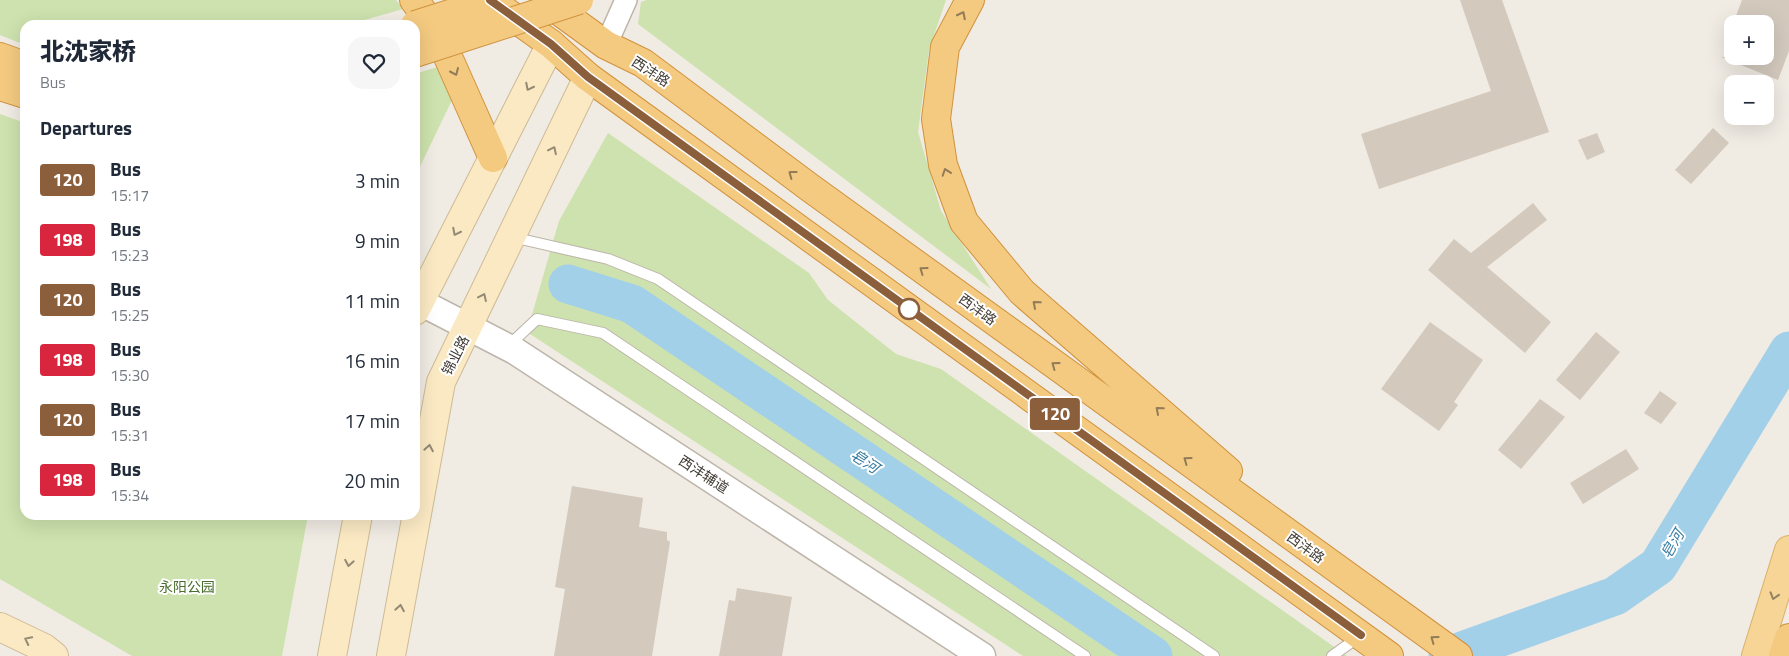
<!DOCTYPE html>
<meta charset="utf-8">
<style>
body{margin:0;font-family:"Titillium Web","Noto Sans SC",sans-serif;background:#f6f6f7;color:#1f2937;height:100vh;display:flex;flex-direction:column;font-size:19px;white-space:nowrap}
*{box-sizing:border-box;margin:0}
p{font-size:16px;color:#747a83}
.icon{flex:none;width:28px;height:28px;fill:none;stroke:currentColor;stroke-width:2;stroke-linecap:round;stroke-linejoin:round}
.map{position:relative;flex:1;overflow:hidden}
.sheet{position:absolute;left:20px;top:20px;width:400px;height:500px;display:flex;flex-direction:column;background:#fff;border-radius:15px;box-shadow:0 5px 20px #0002}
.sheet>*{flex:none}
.badge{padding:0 10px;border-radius:4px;font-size:18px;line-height:32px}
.fabs{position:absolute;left:1724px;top:15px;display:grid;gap:10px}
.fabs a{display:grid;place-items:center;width:50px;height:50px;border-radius:10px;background:#fff;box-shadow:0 5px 20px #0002;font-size:25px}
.map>.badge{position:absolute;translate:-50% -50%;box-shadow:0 0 0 2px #fff}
h2{padding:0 20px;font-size:19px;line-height:45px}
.round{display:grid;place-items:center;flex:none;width:52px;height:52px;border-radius:15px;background:#f6f6f7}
.summary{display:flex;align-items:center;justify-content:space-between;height:85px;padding:0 20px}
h1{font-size:24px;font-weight:800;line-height:38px}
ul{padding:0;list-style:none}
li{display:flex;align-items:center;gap:15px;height:60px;padding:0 20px}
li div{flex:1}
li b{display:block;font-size:19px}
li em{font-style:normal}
li .badge{min-width:55px;font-weight:700;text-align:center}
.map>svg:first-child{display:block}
.green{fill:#cde2ae}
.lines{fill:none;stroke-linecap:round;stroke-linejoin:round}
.river{stroke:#a3d0e9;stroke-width:39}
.building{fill:#d3c9bd}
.service-casing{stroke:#bdb5aa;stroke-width:12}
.minor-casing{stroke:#bdb5aa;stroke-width:24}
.tertiary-casing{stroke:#bdb5aa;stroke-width:29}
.secondary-casing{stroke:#cdbb96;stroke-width:30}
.primary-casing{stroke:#d9b168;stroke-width:30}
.trunk-casing{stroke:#d0923d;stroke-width:30}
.service{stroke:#fff;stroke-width:10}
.minor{stroke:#fff;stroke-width:21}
.tertiary{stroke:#fff;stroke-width:26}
.secondary{stroke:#fae9c3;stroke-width:28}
.primary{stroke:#f6d596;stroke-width:28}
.trunk{stroke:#f4ca81;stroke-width:28}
.trunk-bridge-casing{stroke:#d0923d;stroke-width:30;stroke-linecap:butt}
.trunk-bridge{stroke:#f4ca81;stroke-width:28}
.oneway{stroke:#927b57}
.oneway2{stroke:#948974}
.oneway3{stroke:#928060}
.line-casing{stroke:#fff;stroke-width:11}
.line{stroke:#8b5e3c;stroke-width:8}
.stop-dot{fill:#fff;stroke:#8b5e3c;stroke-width:2.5}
.labels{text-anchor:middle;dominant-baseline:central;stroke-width:4;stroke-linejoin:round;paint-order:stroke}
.street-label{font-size:14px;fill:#413b34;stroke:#fff}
.park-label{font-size:14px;fill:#496d2d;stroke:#fff}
.water-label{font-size:15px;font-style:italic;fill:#377ca3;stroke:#fff}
</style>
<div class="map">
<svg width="1789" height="656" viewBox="0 0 1789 656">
<rect width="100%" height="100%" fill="#f0ebe3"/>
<path class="green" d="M0,0H396L403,9L347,25H25V45L0,35Z
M647,0H946L929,50L918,132L941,211L991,289L638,24L641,2Z
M437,67L453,98L415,177V74Z
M0,114L25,123V515H308L282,656H132L0,579Z
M608,133L809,273L828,300L896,354L941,369L1347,656H1023L527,332L559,221Z"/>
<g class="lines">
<path class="river" d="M568,284L632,304L1153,656
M1448,656L1615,596L1658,566L1789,351"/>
</g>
<path class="building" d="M1460,0H1502L1549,132L1379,189L1361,134L1491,91Z
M1742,0H1789V51L1778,80L1721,57L1765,56V24H1733Z
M1713,128L1729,143L1691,184L1675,170Z
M1597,133L1605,152L1587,160L1578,140Z
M1533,203L1547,220L1487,267L1551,322L1525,353L1428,270L1454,239L1471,253Z
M1430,322L1483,360L1454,402L1458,405L1439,431L1381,389Z
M1596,332L1620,352L1580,400L1556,380Z
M1660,391L1677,403L1661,424L1644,413Z
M1540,399L1565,417L1521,469L1498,450Z
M1626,449L1639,469L1583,504L1570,483Z
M572,486L643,498L639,527L667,532V540L670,542L652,656H554L565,589L555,587Z
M737,588L792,597L782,656H719L729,600L735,601Z"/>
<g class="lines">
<g class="service-casing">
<path id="service" d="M512,237L608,259L658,279L1214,656
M507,347L537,319L603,333L1085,656
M1332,656L1360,636"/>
</g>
<g class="minor-casing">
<path id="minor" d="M606,45L626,0"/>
</g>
<g class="tertiary-casing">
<path id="tertiary" d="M420,302L515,351L982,656"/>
</g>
<g class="secondary-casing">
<path id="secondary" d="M415,311L551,44
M0,627L44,648L54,656
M332,656L358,515
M391,656L441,382L588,77"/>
</g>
<g class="primary-casing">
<path id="primary" d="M1756,656L1789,550"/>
</g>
<g class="trunk-casing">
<path id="trunk" d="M414,0L436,30L493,158
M544,0L606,45L643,63L809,187L1458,656
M970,0L945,47L936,119L943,165L964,222L1022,292L1228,471
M502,9L551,44L588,77L1389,656
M0,57L25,66
M0,86L25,94
M1783,656L1789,638"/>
</g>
<use href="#service" class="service"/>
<use href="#minor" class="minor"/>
<use href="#tertiary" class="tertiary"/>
<use href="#secondary" class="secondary"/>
<use href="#primary" class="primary"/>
<use href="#trunk" class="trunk"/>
<g class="trunk-bridge-casing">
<path id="trunk-bridge" d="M415,25L494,0
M415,53L579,0"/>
</g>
<use href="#trunk-bridge" class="trunk-bridge"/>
</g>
<defs><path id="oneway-chevron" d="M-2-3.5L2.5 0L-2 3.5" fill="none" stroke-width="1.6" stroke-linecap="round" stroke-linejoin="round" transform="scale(1.25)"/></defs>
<g class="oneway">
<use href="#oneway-chevron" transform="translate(962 15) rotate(-63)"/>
<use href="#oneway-chevron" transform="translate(455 72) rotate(66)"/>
<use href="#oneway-chevron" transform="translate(946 172) rotate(-109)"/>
<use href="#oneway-chevron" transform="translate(792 174) rotate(-143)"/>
<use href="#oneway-chevron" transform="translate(923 270) rotate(-144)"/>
<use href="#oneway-chevron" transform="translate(1036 304) rotate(-139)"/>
<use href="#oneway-chevron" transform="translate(1055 365) rotate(-144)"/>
<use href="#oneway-chevron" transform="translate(1159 410) rotate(-139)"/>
<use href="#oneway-chevron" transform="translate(1187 460) rotate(-144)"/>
<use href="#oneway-chevron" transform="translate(1434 639) rotate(-144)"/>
</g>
<g class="oneway2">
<use href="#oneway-chevron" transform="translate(529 87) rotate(117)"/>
<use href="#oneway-chevron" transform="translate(553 150) rotate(-64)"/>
<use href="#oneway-chevron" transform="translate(456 232) rotate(117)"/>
<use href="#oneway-chevron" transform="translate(483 297) rotate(-65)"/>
<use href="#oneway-chevron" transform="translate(429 448) rotate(-80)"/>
<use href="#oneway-chevron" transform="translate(349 563) rotate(100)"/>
<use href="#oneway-chevron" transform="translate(400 608) rotate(-80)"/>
<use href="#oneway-chevron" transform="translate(28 640) rotate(-154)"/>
</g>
<use class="oneway3" href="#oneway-chevron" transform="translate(1774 596) rotate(107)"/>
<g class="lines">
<g class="line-casing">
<path id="line" d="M490,0L551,44L588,77L1361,635"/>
</g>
<use href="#line" class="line"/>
</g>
<circle class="stop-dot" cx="909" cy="309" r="10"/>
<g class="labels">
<g class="street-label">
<text transform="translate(651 71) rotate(33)">西沣路</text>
<text transform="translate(978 309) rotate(36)">西沣路</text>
<text transform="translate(455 355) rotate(-63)">锦业路</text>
<text transform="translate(704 474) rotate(33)">西沣辅道</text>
<text transform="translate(1306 547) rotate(36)">西沣路</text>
</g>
<g class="park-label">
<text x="187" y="586">永阳公园</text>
</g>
<g class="water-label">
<text transform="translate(865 461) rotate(34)">皂河</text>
<text transform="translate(1672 544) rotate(-59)">皂河</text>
</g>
</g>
</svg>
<div class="fabs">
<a>+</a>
<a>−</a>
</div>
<b class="badge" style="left:1055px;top:414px;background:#8b5e3c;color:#fff">120</b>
<section class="sheet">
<div class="summary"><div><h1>北沈家桥</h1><p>Bus</p></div><a class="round"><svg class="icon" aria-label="heart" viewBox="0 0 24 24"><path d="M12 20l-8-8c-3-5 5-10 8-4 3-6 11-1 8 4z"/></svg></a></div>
<h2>Departures</h2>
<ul>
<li><span class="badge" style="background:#8b5e3c;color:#fff">120</span><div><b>Bus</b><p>15:17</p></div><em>3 min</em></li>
<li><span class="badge" style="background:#d7263d;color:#fff">198</span><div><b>Bus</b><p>15:23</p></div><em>9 min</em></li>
<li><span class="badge" style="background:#8b5e3c;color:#fff">120</span><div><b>Bus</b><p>15:25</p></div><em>11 min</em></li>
<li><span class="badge" style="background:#d7263d;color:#fff">198</span><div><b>Bus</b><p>15:30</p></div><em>16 min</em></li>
<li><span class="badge" style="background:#8b5e3c;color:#fff">120</span><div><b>Bus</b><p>15:31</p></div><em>17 min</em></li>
<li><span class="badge" style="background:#d7263d;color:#fff">198</span><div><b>Bus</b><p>15:34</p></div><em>20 min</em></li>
</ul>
</section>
</div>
